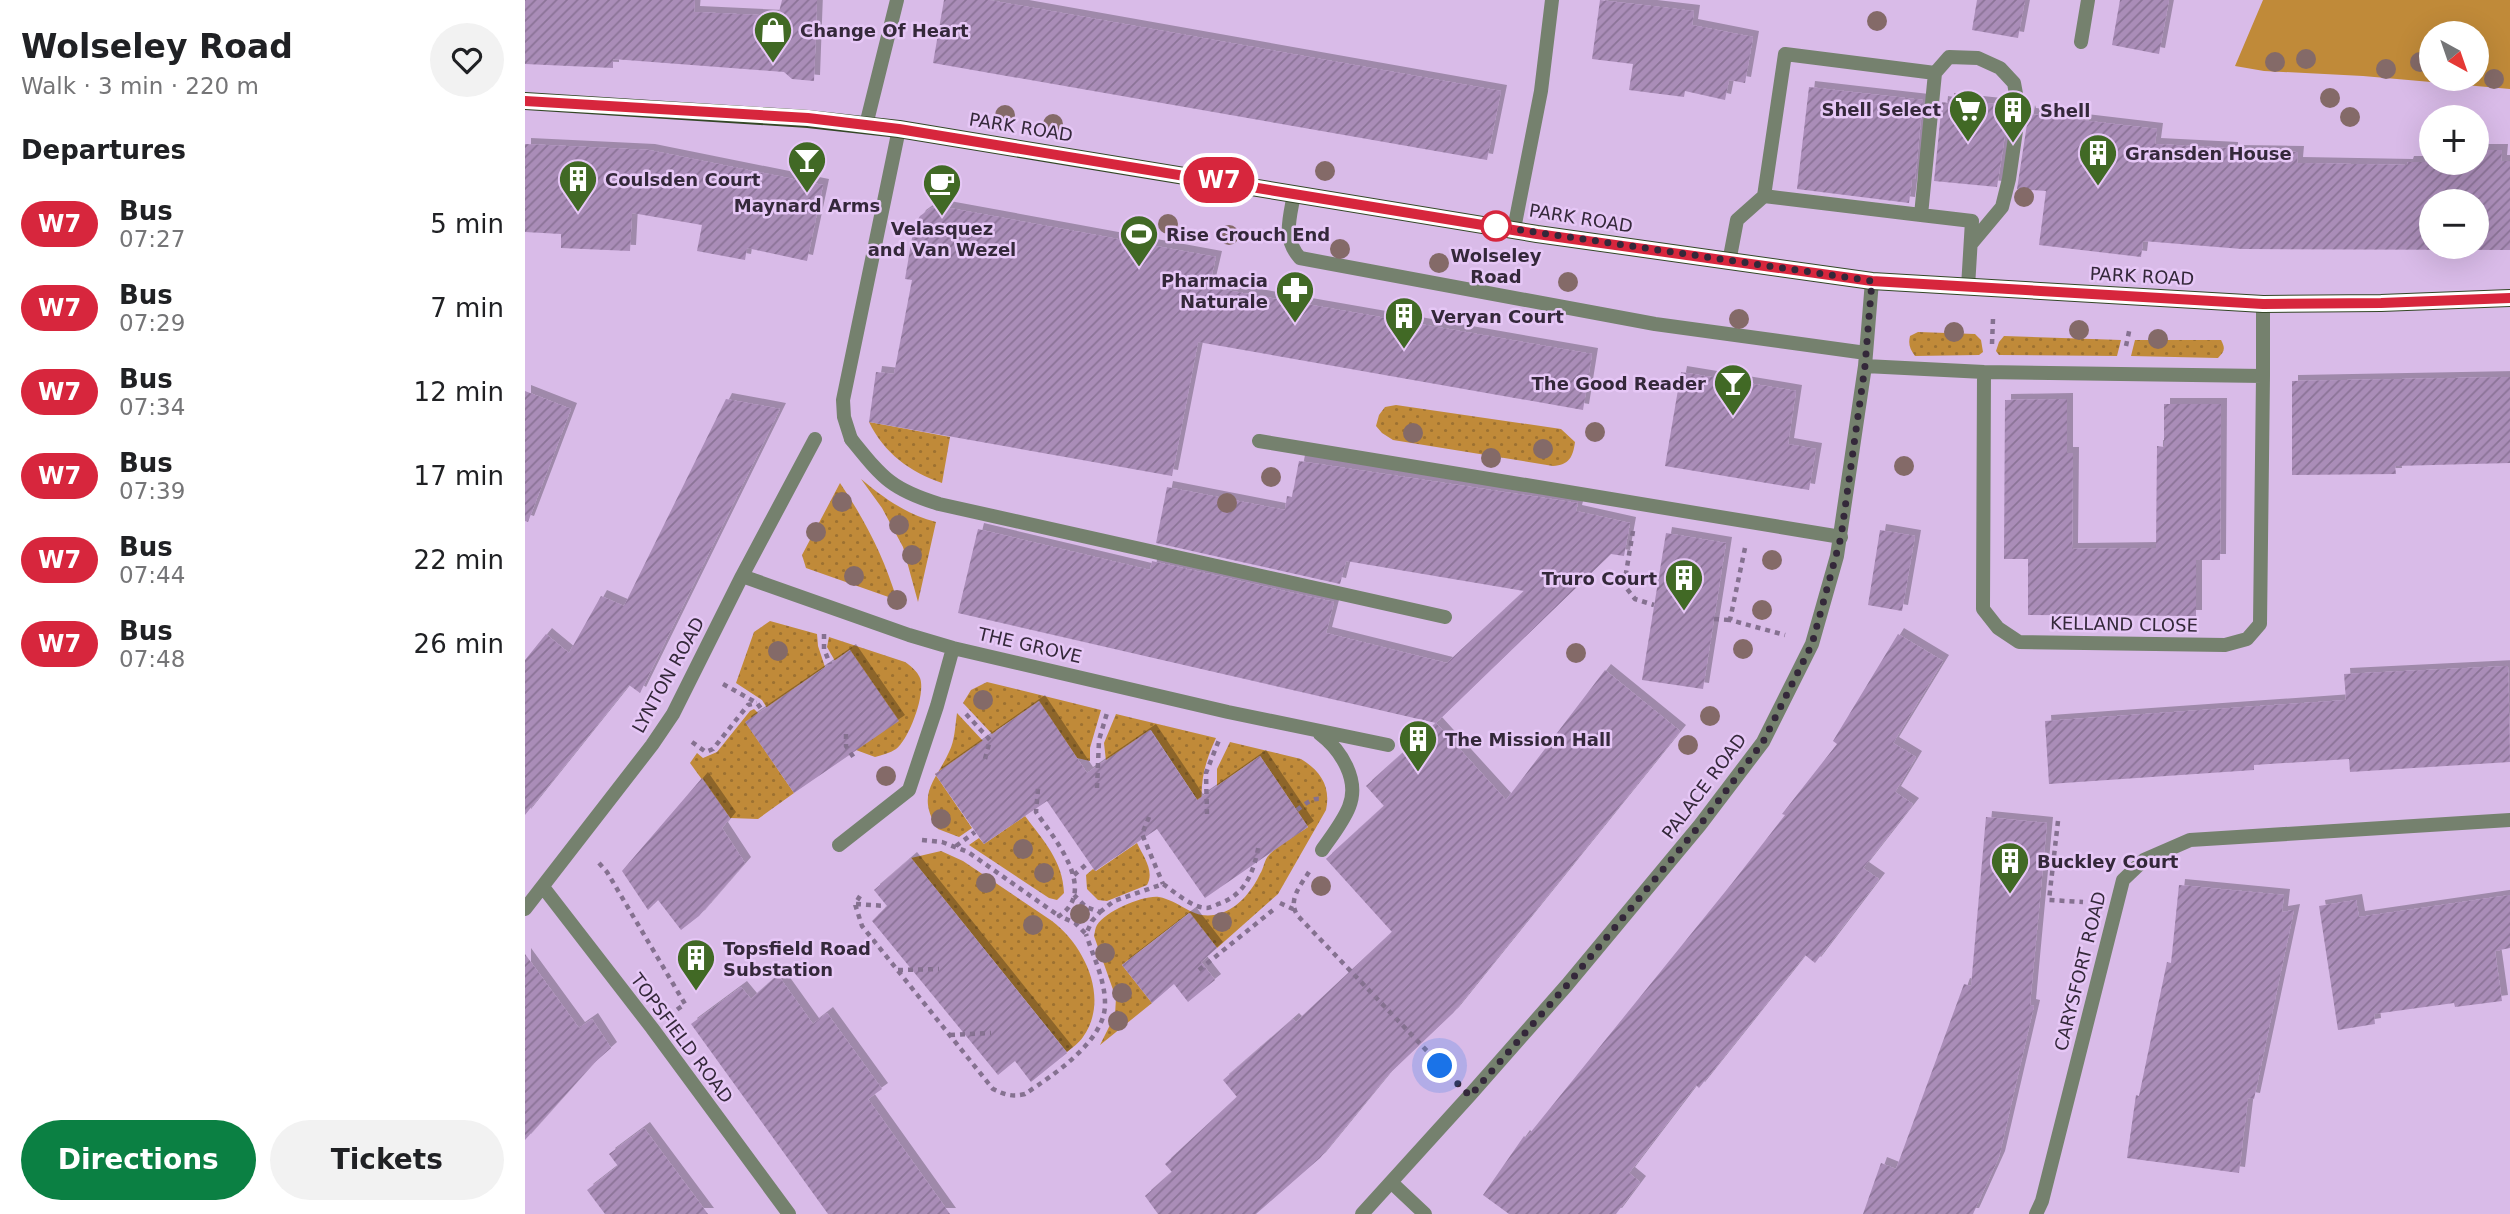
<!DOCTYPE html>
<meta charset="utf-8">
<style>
body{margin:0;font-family:"DejaVu Sans",sans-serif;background:#f2f2f2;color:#202124;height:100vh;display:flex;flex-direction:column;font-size:26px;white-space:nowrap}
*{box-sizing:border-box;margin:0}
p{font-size:23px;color:#757577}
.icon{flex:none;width:38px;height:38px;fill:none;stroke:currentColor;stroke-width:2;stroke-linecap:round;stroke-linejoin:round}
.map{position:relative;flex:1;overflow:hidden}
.drawer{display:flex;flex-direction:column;background:#fff;width:525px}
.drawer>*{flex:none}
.badge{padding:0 14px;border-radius:23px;font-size:24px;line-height:46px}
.needle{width:46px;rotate:140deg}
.buttons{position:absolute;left:1894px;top:21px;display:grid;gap:14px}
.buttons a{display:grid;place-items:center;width:70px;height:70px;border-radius:50%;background:#fff;box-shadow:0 7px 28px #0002;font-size:35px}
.you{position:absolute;width:35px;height:35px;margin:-18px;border:5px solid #fff;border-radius:50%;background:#1a73e8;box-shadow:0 0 0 10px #1a73e833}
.map>.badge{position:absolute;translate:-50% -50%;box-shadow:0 0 0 4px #fff}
h2{padding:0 21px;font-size:26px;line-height:63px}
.round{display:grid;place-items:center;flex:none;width:74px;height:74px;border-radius:37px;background:#f2f2f2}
.head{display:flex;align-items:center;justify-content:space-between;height:119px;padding:0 21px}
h1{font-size:33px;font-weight:700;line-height:52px}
.action{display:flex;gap:14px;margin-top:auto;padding:14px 21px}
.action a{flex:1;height:80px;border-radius:42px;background:#0b8043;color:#fff;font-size:28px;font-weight:700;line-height:80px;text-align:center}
.action a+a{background:#f2f2f2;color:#202124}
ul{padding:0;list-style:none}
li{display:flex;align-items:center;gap:21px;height:84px;padding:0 21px}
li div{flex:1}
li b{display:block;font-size:26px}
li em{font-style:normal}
li .badge{min-width:77px;font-weight:700;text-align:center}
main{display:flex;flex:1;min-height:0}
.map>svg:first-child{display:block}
.grass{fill:url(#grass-dots)}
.park{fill:#c08a39;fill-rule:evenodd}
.building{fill:url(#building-hatch);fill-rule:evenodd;filter:url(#shadow)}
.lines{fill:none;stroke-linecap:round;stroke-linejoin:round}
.path{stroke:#857190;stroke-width:4.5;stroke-dasharray:5 5;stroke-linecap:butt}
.service{stroke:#75816e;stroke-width:14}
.minor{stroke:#75816e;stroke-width:14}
.tertiary{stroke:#75816e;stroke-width:14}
.primary{stroke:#334726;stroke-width:18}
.tree{fill:#846a68}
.line-casing{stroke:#fff;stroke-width:16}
.line{stroke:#d7263d;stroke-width:10}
.walk{stroke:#34283a;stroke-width:7;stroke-dasharray:0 12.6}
.stop-dot{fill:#fff;stroke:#d7263d;stroke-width:3.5}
.labels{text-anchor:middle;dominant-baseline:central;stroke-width:5;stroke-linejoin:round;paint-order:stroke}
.poi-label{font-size:18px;font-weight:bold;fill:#34283a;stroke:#e6c7f6;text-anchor:start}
.street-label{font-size:18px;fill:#34283a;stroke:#e6c7f6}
.stop-label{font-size:18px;font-weight:bold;fill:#34283a;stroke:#e6c7f6}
</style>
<main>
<section class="drawer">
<div class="head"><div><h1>Wolseley Road</h1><p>Walk · 3 min · 220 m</p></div><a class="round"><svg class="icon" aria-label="heart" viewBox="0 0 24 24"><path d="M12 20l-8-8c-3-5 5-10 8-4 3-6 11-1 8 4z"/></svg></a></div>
<h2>Departures</h2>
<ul>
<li><span class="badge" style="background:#d7263d;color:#fff">W7</span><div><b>Bus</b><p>07:27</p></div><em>5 min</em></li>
<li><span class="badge" style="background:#d7263d;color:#fff">W7</span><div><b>Bus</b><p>07:29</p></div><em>7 min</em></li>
<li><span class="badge" style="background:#d7263d;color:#fff">W7</span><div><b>Bus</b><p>07:34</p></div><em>12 min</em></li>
<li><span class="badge" style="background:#d7263d;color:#fff">W7</span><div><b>Bus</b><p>07:39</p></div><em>17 min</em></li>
<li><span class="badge" style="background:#d7263d;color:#fff">W7</span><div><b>Bus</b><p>07:44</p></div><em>22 min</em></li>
<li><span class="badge" style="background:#d7263d;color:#fff">W7</span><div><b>Bus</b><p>07:48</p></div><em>26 min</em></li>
</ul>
<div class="action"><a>Directions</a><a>Tickets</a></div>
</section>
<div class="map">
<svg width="1985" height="1214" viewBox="0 0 1985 1214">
<defs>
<pattern id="grass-dots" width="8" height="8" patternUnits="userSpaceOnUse" patternTransform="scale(1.75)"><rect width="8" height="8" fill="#c08a39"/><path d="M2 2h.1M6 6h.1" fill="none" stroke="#9d7131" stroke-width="1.8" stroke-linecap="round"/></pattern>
<pattern id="building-hatch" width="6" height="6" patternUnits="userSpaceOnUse" patternTransform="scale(1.75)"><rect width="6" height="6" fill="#aa8db8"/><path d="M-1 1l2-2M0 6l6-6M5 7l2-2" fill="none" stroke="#8b7397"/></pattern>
<filter id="shadow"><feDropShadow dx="6" dy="-6" stdDeviation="0" flood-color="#0004"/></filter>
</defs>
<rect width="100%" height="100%" fill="#d9bbe8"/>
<path class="grass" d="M1393,332L1450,334L1456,340L1458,352L1454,355L1390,356C1385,349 1383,345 1385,336Z
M1479,336L1596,340L1592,356L1474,355L1471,351L1474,342Z
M1610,340H1696C1701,349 1699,352 1693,358L1606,356Z
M871,405L1036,429L1050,442C1048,457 1044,465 1028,466L868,440L857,433L851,426L854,415L860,407Z
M344,422L425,437L417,483C385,472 359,453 344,422Z
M336,479C360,499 381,514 411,522L393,602L378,547L357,508Z
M315,483C340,520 359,557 372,600L281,568L277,555Z
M245,621L292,634L293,646L300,667L242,708L237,700L211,683L229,632Z
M304,637L380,662C386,666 392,671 395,678C401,694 384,739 371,749C365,753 357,755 350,757L331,750L325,650L310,661L302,647Z
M462,682L576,710L565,748V761L552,758L514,702L472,730L468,735L438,703L446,690Z
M229,709L233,713L221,723L269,793L233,819L205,818L165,763L172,753L178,758L192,752L225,711Z
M432,713L459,742L410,774L447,828L434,837L413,829C390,794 411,781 424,752C430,740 430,726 432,713Z
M591,714L691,738C680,762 675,780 677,807L626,730L581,761L579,743Z
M705,742L776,759C796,771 806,787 801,810L753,894L692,948L664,913L597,965L627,1003L575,1045L590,1015L591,998L569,936C570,932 570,928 572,925C581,911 618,895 634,897C659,902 670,924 699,912C715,906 728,889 735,874C739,868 739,860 744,855C754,844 771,835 783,827L735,756L692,786V769Z
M500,816C518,840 538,861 539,893L532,900L524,898L444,845L454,838L459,844Z
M612,843C618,856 630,871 622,885L582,901L573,900L562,889L561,875L568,869L571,871Z
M416,851L438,861L527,921C560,946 585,999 558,1037C554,1043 547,1048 542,1052L386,858Z"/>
<path class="park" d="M1738,0H1985V89L1838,76L1739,71L1710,66ZM1906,33H1951V79H1906Z"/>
<path class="building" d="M0,0H170L169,12L253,16L257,0H292L289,81L267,79L259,72L88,59V68L0,64Z
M419,0H464L976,91L962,160L408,63Z
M1075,0L1169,11L1167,25L1228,37L1220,83L1204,80L1200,100L1160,91L1159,97L1104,90L1108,64L1067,59Z
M1452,0H1500L1493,38L1447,30Z
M1595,0H1644L1634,54L1587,45Z
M1284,87L1398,100L1390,179H1387L1384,203L1272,189Z
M1423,99L1471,104V107L1484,109L1472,187L1409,181L1417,102L1423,103Z
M1504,111L1505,114L1632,129L1630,144L1707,148V151L1773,152L1772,163L1882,165L1883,162H1901L1900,150H1906V163H1951V150H1977L1976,161H1985V250L1717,249L1618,241L1616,257L1514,245L1521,191L1492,189ZM1906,201H1951V247H1906Z
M0,144L124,150L298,185L282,261L222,248L220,260L172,251L177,225L107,213L105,251L36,248V234L0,232Z
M419,207L691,257L684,287L1067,354L1058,410L673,342L647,476L344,422L351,372L369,374L387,280L380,279L389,226L395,216L406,208Z
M1156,372L1271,391L1263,444L1291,449L1284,490L1140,466Z
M1985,377V463L1870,466L1871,474L1767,475V381Z
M0,391L46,409L3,522L0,521Z
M201,399L255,409L115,693L104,685L0,815V660L21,634L44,653L76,596L99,606Z
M1542,399V453H1548L1547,549L1631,548L1632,446L1639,447V404H1696L1695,560H1671V616L1503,615V559H1479L1480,400Z
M774,461L1053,503L1051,511L1105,523L1099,556L1086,554L911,723L433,613L453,529L625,570L627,561L809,602L801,633L922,663L999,591L821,561L815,584L631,543L642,487L760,510L762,496L767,497Z
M1355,530L1390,536L1377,611L1343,605Z
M1141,533L1201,543L1178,689L1117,680Z
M1373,634L1418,661L1368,743L1391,757L1370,792L1388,804L1338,868L1354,879L1290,963L1280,955L1174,1088L1171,1085L1104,1173L1115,1182L1091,1214H984L958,1195L999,1136L1001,1138L1208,882L1260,815L1257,814L1312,744L1308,741Z
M325,650L374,721L269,793L220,722Z
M1983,666L1985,762L1825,772L1824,759L1729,765V770L1524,784L1520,721L1821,700L1819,674Z
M1080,670L1155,731L928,1013L862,1076L795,1158L731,1214H633L620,1196L647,1172L640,1164L712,1097L698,1080L768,1019L771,1022L867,932L801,859L859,806L841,786L911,723L981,800Z
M514,701L562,773L625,730L672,800L735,756L783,827L680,898L632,829L570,871L522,801L459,844L410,774Z
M177,778L205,818L197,828L220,863L174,916L156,930L133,900L123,910L97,871Z
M1461,817L1522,823L1505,1005L1509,1006L1474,1157L1448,1214H1338L1356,1163L1371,1169L1439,984L1446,986Z
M386,858L542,1053L506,1082L490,1061L473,1075L347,921L362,906L349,890Z
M1654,885L1759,895L1757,912L1769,910L1729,1099L1723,1098L1714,1173L1602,1158L1611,1095L1614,1096L1642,962L1646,963Z
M1985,895V948L1970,951L1977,1001L1930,1007L1929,1003L1849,1014L1850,1024L1813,1030L1794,906L1831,900L1834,917Z
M665,913L692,948L676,962L690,980L663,1002L649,984L627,1003L597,965Z
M0,954L54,1028L67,1019L86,1048L68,1064L0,1140Z
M253,975L288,1024L302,1013L357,1089L343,1099L425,1214H303L166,1024L216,987L226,999Z
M119,1128L183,1214H80L62,1190L93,1166L84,1154Z"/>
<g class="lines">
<path class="path" d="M1467,344L1468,319
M1601,346L1605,327
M1108,531L1099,585L1110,599L1129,605
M1220,548L1205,620L1260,635
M1189,619L1205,620
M299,634V649L305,664
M198,684L232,703L237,710
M441,714L465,740L460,759
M321,734V746L329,758
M167,742L181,752L188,749L223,705L232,703
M572,788L574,740L582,713
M513,789L511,812C528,837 574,890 534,916L550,923L561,934L567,921L575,912L561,907L549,895
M772,810C780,804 788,797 797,799
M682,814L681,773L694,740
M624,817L617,834L638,884
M1533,821L1524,900L1558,902
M397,840L417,842L443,852L534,916
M431,846L450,832
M74,863L82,872L160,1004L150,1011
M784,872C775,886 762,901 773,916L926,1076
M549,875L564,862
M335,896L330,904L337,926L468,1089C480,1095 487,1097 500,1094C528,1075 581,1041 580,1003C580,980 568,956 561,934
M755,903L768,909
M331,904L361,906
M575,912L589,901L638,884C650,892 667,908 682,908C683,908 692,905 693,904C721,895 729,871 734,844
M373,970L414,969
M674,970L748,910
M425,1035L466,1033"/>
<path class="service" d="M1410,73L1424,57L1453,58L1475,68L1489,83L1494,110L1484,179L1477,207L1446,244
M1239,196L1396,215
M989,229L1016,91L1027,0
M1204,262L1212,220L1239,196L1260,54L1410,73L1396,215L1447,221L1443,287
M326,439C357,477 365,489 414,504L920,617
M734,441L1316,537"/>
<path class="minor" d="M1556,42L1563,0
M769,194C765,218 757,238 775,258L1130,324L1341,353
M1340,366L1459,372L1738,376V304
M1459,372L1458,609L1473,628L1494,642L1700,645L1722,639L1735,624L1738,376
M326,439L319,417L318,400L374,129
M217,576L384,635L428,648L703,712L863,745
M795,734C816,750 835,780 824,807C818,822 806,837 797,850
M314,845L384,790L412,706L428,648
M18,887L127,1028L264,1214
M0,909L127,745L148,714L217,576L290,439
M867,1183L900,1214
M837,1214L945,1095L1042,985L1175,825L1238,742L1287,644L1312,556L1340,366L1347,281
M1511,1214L1517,1201L1598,880L1619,860L1665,840L1985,820"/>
<path class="tertiary" d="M341,125L372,0"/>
<path class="primary" d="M0,101L283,119L374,129L1012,234L1347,281L1738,304L1856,303L1985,298"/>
</g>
<g class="tree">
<circle cx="1352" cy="21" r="10"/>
<circle cx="1781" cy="59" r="10"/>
<circle cx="1750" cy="62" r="10"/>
<circle cx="1895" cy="62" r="10"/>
<circle cx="1861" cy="69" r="10"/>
<circle cx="1969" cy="79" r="10"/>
<circle cx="1805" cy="98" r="10"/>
<circle cx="480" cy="115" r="10"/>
<circle cx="1825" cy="117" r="10"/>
<circle cx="528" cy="124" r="10"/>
<circle cx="800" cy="171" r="10"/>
<circle cx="1499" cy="197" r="10"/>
<circle cx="643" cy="224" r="10"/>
<circle cx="704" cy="235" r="10"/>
<circle cx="815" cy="249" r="10"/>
<circle cx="914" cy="263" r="10"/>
<circle cx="1043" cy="282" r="10"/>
<circle cx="1214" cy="319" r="10"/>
<circle cx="1554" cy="330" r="10"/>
<circle cx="1429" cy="332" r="10"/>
<circle cx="1633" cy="339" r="10"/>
<circle cx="1070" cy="432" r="10"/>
<circle cx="888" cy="433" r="10"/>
<circle cx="1018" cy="449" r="10"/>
<circle cx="966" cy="458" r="10"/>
<circle cx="1379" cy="466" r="10"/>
<circle cx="746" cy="477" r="10"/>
<circle cx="317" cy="502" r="10"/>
<circle cx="702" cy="503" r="10"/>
<circle cx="374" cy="525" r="10"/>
<circle cx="291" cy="532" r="10"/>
<circle cx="387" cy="555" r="10"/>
<circle cx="1247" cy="560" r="10"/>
<circle cx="329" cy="576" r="10"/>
<circle cx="372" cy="600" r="10"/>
<circle cx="1237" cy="610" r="10"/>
<circle cx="1218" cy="649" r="10"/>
<circle cx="253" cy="651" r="10"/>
<circle cx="1051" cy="653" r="10"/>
<circle cx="458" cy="700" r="10"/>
<circle cx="1185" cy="716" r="10"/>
<circle cx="1163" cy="745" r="10"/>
<circle cx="361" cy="776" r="10"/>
<circle cx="416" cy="819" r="10"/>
<circle cx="498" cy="849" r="10"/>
<circle cx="519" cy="873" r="10"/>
<circle cx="461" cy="883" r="10"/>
<circle cx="796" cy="886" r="10"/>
<circle cx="555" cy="914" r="10"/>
<circle cx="697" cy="922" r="10"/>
<circle cx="508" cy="925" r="10"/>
<circle cx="580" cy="953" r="10"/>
<circle cx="597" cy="993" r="10"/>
<circle cx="593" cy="1021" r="10"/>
</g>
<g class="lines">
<g class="line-casing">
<path id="line" d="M0,101L283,118L374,129L1012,234L1347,281L1738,304L1856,303L1985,298"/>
</g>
<use href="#line" class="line"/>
<path class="walk" d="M915,1066L945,1096L1042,985L1175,825L1238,742L1287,644L1316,537L1340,366L1347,281L961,225L971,226"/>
</g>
<defs>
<g id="shop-pin" transform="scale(2.0125)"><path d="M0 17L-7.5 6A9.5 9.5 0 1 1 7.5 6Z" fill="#416925" stroke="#e6c7f6"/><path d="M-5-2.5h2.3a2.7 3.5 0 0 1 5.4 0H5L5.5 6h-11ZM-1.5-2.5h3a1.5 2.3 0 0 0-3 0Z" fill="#fff"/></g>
<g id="supermarket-pin" transform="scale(2.0125)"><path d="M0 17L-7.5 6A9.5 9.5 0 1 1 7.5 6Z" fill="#416925" stroke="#e6c7f6"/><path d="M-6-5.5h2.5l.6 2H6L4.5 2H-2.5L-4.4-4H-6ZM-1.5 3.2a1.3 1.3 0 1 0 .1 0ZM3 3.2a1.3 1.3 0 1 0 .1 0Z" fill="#fff"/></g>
<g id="building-pin" transform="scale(2.0125)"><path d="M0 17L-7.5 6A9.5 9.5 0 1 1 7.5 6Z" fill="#416925" stroke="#e6c7f6"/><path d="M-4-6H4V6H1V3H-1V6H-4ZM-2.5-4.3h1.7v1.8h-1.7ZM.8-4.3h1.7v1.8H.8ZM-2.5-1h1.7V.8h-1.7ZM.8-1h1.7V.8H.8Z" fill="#fff"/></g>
<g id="bar-pin" transform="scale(2.0125)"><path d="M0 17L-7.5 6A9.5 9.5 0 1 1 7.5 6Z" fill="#416925" stroke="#e6c7f6"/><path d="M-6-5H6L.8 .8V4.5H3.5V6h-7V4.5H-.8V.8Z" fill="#fff"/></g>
<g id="cafe-pin" transform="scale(2.0125)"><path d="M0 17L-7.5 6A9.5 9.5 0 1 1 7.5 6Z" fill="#416925" stroke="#e6c7f6"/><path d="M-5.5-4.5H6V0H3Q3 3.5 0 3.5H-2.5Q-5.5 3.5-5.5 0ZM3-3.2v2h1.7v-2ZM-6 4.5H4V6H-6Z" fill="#fff"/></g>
<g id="stadium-pin" transform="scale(2.0125)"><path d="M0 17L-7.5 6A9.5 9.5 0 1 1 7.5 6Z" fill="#416925" stroke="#e6c7f6"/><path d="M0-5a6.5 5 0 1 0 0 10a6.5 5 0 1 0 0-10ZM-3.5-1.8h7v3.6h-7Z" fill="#fff"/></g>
<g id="pharmacy-pin" transform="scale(2.0125)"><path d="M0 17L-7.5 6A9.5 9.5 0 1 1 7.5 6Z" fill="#416925" stroke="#e6c7f6"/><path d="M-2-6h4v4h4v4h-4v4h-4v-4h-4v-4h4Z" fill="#fff"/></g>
</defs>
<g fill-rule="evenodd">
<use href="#shop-pin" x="248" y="30"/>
<use href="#supermarket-pin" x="1443" y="109"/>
<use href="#building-pin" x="1488" y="110"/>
<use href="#building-pin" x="1573" y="153"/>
<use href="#bar-pin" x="282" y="160"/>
<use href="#building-pin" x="53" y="179"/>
<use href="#cafe-pin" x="417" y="183"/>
<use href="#stadium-pin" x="614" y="234"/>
<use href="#pharmacy-pin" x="770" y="290"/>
<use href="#building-pin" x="879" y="316"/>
<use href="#bar-pin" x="1208" y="383"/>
<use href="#building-pin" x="1159" y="578"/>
<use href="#building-pin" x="893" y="739"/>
<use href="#building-pin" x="1485" y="861"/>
<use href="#building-pin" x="171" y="958"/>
</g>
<circle class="stop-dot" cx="971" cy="226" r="14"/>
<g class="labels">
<g class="poi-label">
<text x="275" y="30">Change Of Heart</text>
<text x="1416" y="109" text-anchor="end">Shell Select</text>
<text x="1515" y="110">Shell</text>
<text x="1600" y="153">Gransden House</text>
<text x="80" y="179">Coulsden Court</text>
<text x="282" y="205" text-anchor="middle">Maynard Arms</text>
<text x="417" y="228" text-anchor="middle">Velasquez<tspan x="417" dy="21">and Van Wezel</tspan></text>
<text x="641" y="234">Rise Crouch End</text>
<text x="743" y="280" text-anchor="end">Pharmacia<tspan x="743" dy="21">Naturale</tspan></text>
<text x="906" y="316">Veryan Court</text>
<text x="1181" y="383" text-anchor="end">The Good Reader</text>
<text x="1132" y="578" text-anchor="end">Truro Court</text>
<text x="920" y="739">The Mission Hall</text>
<text x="1512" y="861">Buckley Court</text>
<text x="198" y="948">Topsfield Road<tspan x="198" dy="21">Substation</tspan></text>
</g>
<g class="street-label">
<text transform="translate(496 127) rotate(9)">PARK ROAD</text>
<text transform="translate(1056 218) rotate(9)">PARK ROAD</text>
<text transform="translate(1617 276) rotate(3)">PARK ROAD</text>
<text transform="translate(1599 624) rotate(1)">KELLAND CLOSE</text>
<text transform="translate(505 645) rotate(13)">THE GROVE</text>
<text transform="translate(143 675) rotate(-61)">LYNTON ROAD</text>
<text transform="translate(1179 786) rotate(-53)">PALACE ROAD</text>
<text transform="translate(1555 971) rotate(-76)">CARYSFORT ROAD</text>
<text transform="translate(157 1038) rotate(53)">TOPSFIELD ROAD</text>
</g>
<g class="stop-label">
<text x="971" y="255">Wolseley<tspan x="971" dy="21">Road</tspan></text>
</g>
</g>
</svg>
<div class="buttons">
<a><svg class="needle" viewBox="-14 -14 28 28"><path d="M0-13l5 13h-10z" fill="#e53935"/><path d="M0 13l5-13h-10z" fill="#757577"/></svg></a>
<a>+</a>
<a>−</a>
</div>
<div class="you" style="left:915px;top:1066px"></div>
<b class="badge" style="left:694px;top:180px;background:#d7263d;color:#fff">W7</b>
</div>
</main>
